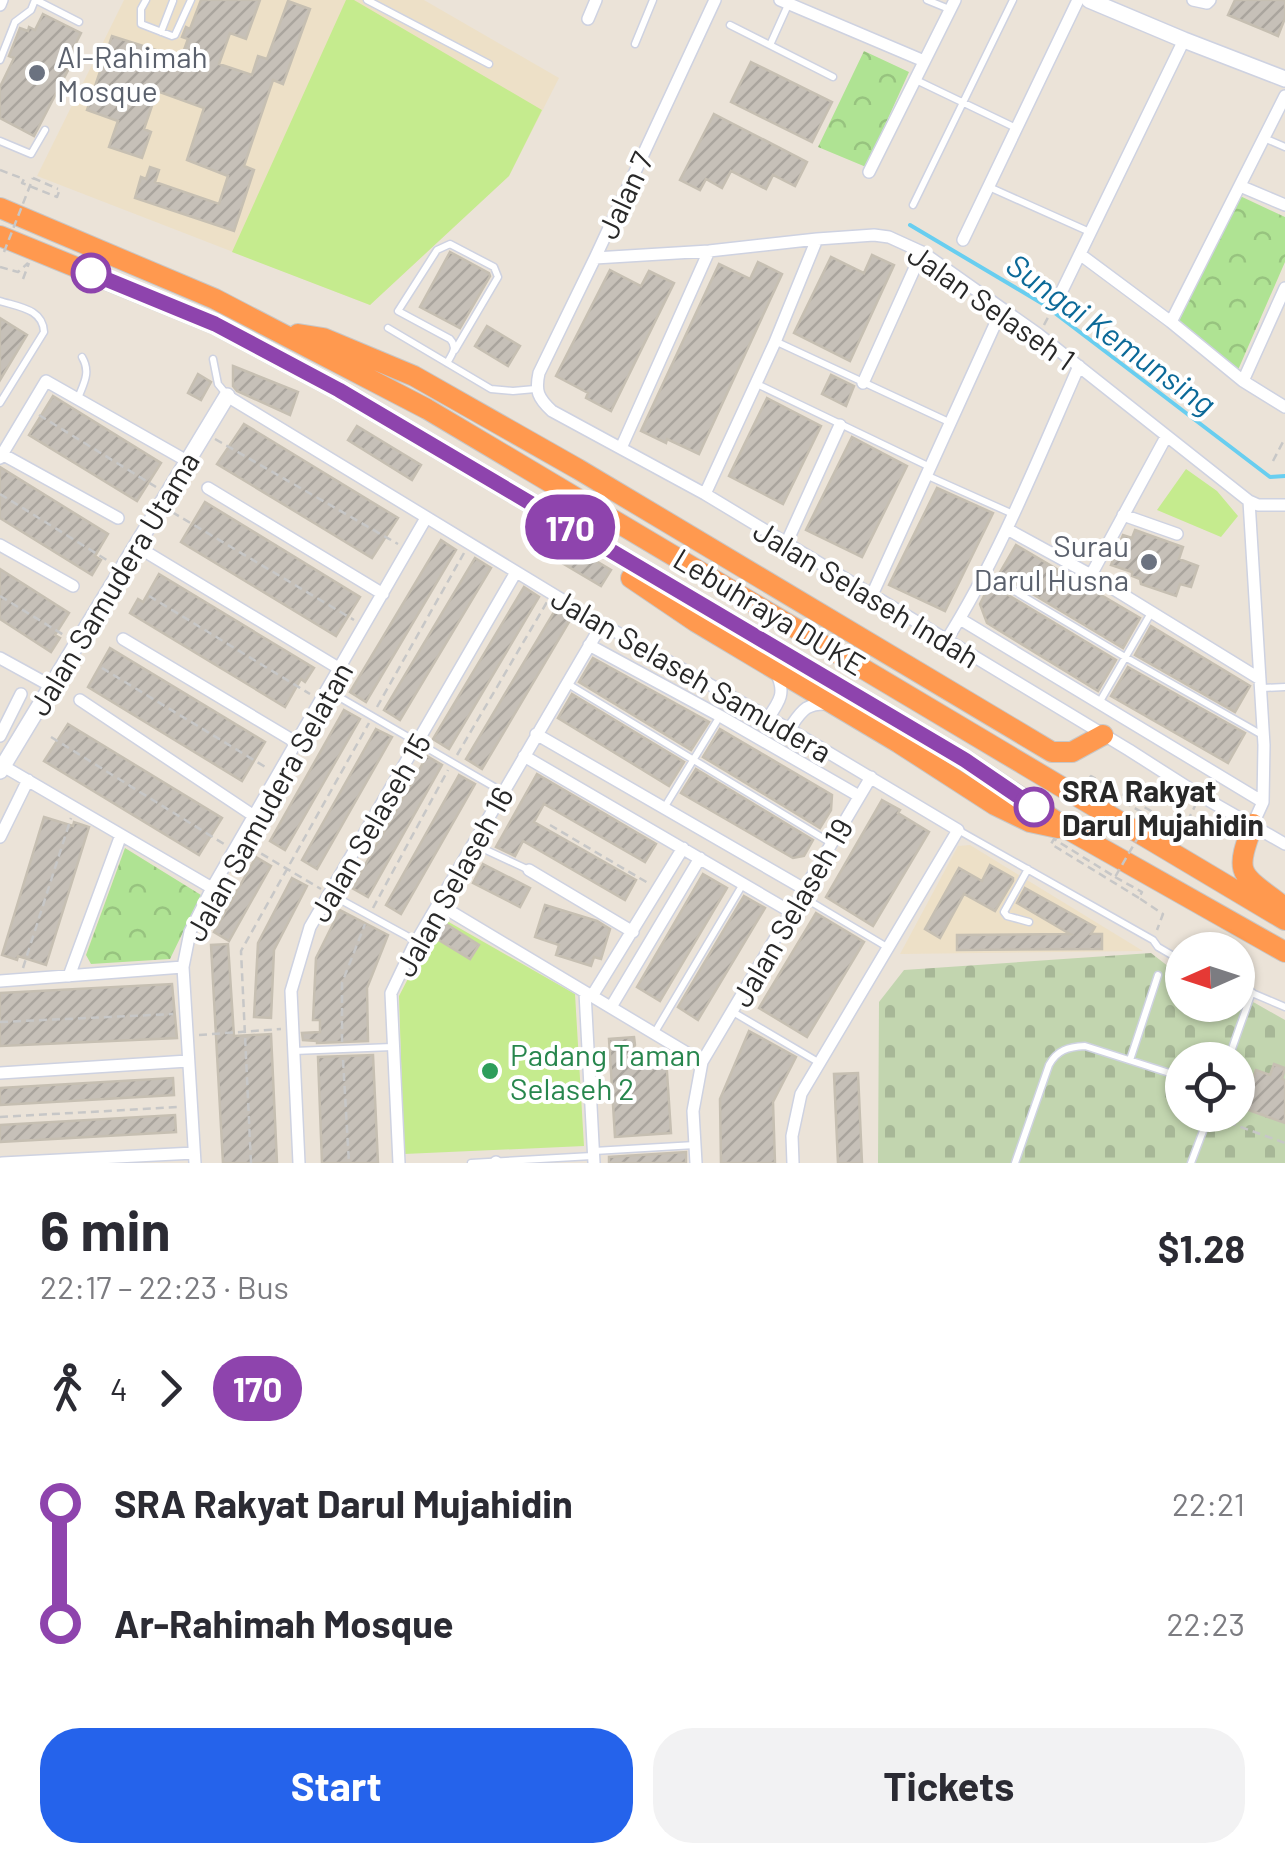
<!DOCTYPE html>
<meta charset="utf-8">
<style>
body{margin:0;font-family:Barlow,sans-serif;background:#f2f2f3;color:#2b2b33;height:100vh;display:flex;flex-direction:column;font-size:38px;white-space:nowrap}
*{box-sizing:border-box;margin:0}
p{font-size:32px;color:#7c7c81}
.icon{flex:none;width:55px;height:55px;fill:none;stroke:currentColor;stroke-width:2;stroke-linecap:round;stroke-linejoin:round}
.map{position:relative;height:1163px;overflow:hidden}
.side{display:flex;flex-direction:column;background:#fff;flex:1}
.side>*{flex:none}
.badge{padding:0 20px;border-radius:32px;font-size:35px;line-height:65px}
.needle{width:65px;rotate:267deg}
.controls{position:absolute;left:1165px;top:932px;display:grid;gap:20px}
.controls a{display:grid;place-items:center;width:90px;height:90px;border-radius:50%;background:#fff;box-shadow:0 2px 8px #0004;font-size:50px}
.map>.badge{position:absolute;translate:-50% -50%;box-shadow:0 0 0 5px #fff}
.legs{display:flex;align-items:center;gap:15px;height:110px;padding:0 40px;font-size:32px}
.legs p{margin-inline-start:auto}
.summary{display:flex;align-items:center;justify-content:space-between;height:170px;padding:0 40px}
h1{font-size:55px;font-weight:700;line-height:75px}
.button{display:flex;gap:20px;margin-top:auto;padding:20px 40px}
.button a{flex:1;height:115px;border-radius:40px;background:#2563eb;color:#fff;font-size:40px;font-weight:700;line-height:115px;text-align:center}
.button a+a{background:#f2f2f3;color:#2b2b33}
ul{padding:0 40px;list-style:none}
li{display:flex;align-items:center;gap:35px;height:120px;font-size:38px}
li i{display:grid;place-items:center;width:15px;height:100%;margin:0 12px;background:currentColor}
li i::after{content:'';width:25px;height:25px;margin:-12px;border:8px solid;border-radius:50%;background:#fff}
li p{margin-inline-start:auto}
li:first-child i{background:linear-gradient(#0000 50%,currentColor 0)}
li:last-child i{background:linear-gradient(currentColor 50%,#0000 0)}
.map>svg:first-child{display:block}
.education{fill:#ede0c7}
.cemetery{fill:url(#cemetery-stones);fill-rule:evenodd}
.park{fill:url(#park-crowns)}
.pitch{fill:#c5eb8e}
.lines{fill:none;stroke-linecap:round;stroke-linejoin:round}
.stream{stroke:#68cef0;stroke-width:4}
.building{fill:url(#building-hatch);stroke:#c6bfb2;stroke-width:2.5}
.service-casing{stroke:#ced2e1;stroke-width:9}
.minor-casing{stroke:#ced2e1;stroke-width:14}
.tertiary-casing{stroke:#ced2e1;stroke-width:18}
.motorway-casing{stroke:#c7c7c7;stroke-width:22}
.path{stroke:#c7c7c7;stroke-width:2.5;stroke-dasharray:8 5;stroke-linecap:butt}
.service{stroke:#fff;stroke-width:6}
.minor{stroke:#fff;stroke-width:11}
.tertiary{stroke:#fff;stroke-width:15}
.motorway{stroke:#ff994f;stroke-width:20}
.path-bridge{stroke:#c7c7c7;stroke-width:2.5;stroke-dasharray:8 5;stroke-linecap:butt}
.line-1-casing{stroke:#fff;stroke-width:22}
.line-1{stroke:#8e44ad;stroke-width:15}
.worship-dot{fill:#6b7280;stroke:#fff;stroke-width:4}
.stop-1-dot{fill:#fff;stroke:#8e44ad;stroke-width:5}
.leisure-dot{fill:#2e9e5b;stroke:#fff;stroke-width:4}
.labels{text-anchor:middle;dominant-baseline:central;stroke-width:8;stroke-linejoin:round;paint-order:stroke}
.worship-label{font-size:30px;fill:#5b616d;stroke:#fff;text-anchor:start}
.street-label{font-size:30px;fill:#282828;stroke:#fff}
.stop-label{font-size:30px;font-weight:bold;fill:#282828;stroke:#fff;text-anchor:start}
.leisure-label{font-size:30px;fill:#27864d;stroke:#fff;text-anchor:start}
.water-label{font-size:32px;font-style:italic;fill:#0b6998;stroke:#fff}
</style>
<div class="map">
<svg width="1285" height="1163" viewBox="0 0 1285 1163">
<defs>
<pattern id="cemetery-stones" width="16" height="16" patternUnits="userSpaceOnUse" patternTransform="scale(2.5)"><rect width="16" height="16" fill="#c2d5af"/><path d="M2 7V4a2 2 0 0 1 4 0v3zM10 15v-3a2 2 0 0 1 4 0v3z" fill="#a7b797"/></pattern>
<pattern id="park-crowns" width="20" height="18" patternUnits="userSpaceOnUse" patternTransform="scale(2.5)"><rect width="20" height="18" fill="#afe393"/><path d="M2 6a3 3 0 1 1 6 0M12 15a3 3 0 1 1 6 0" fill="none" stroke="#97c37f"/></pattern>
<pattern id="building-hatch" width="6" height="6" patternUnits="userSpaceOnUse" patternTransform="scale(2.5)"><rect width="6" height="6" fill="#c6c0b8"/><path d="M-1 1l2-2M0 6l6-6M5 7l2-2" fill="none" stroke="#aaa59e"/></pattern>
</defs>
<rect width="100%" height="100%" fill="#ebe3d8"/>
<path class="education" d="M124,0H424L559,78L509,176L370,305L37,176Z
M970,845L1143,951L900,954L958,846Z"/>
<path class="cemetery" d="M1151,953L1182,977V1005H1238V996L1255,1003L1285,1020V1163H878L879,1002L904,970ZM1182,1060H1238V1115H1182Z"/>
<path class="park" d="M864,51L909,72L866,167L818,147Z
M1238,195L1285,217V262L1238,370L1179,321Z
M125,848L201,895L170,959L91,964L86,955Z"/>
<path class="pitch" d="M346,0H354L542,110L509,176L370,305L232,252Z
M1186,469L1217,491L1238,516L1221,537L1157,510Z
M440,917L575,994L584,1146L404,1154L399,996Z"/>
<g class="lines">
<path class="stream" d="M910,225L1043,304L1270,477L1285,476"/>
</g>
<path class="building" d="M201,0H260L246,39L230,33L219,64L252,75L258,56L267,59L288,1L310,9L283,84L273,80L244,166L254,170L234,231L135,198L141,177L146,179L150,167L159,170L155,182L219,204L228,176L187,160L204,108L157,91L144,129L151,132L142,158L109,147L118,121L87,110L112,36L181,58L188,39L182,37L186,27L190,29Z
M1235,0H1285V18L1278,36L1228,15Z
M43,14L81,33L73,49L78,51L34,136L0,118V87L14,58L9,56L20,28L28,31L29,27L35,30Z
M751,62L832,102L812,142L731,102Z
M714,114L807,162L795,186L773,175L766,189L731,171L722,188L706,179L700,190L680,180Z
M450,252L489,273L490,276L460,328L420,307Z
M872,255L894,265L850,361L794,333L831,257L864,273Z
M758,262L782,274L699,454L667,439L666,443L641,431L719,264L750,279Z
M610,270L641,286L649,271L674,283L611,411L586,398L588,393L556,376Z
M0,318L27,335L0,380Z
M487,326L520,346L508,366L475,346Z
M233,366L298,392L290,415L237,391L233,386Z
M198,374L211,382L201,400L188,393Z
M831,375L854,386L846,406L822,394Z
M53,396L161,463L137,501L29,435Z
M767,398L821,426L783,504L729,476Z
M244,424L398,518L372,558L217,464Z
M357,426L421,465L412,480L348,440Z
M852,437L907,466L862,557L806,530Z
M0,467L108,534L95,556L101,560L92,575L0,518Z
M937,488L993,513L945,611L889,585Z
M205,502L360,597L336,636L181,542Z
M539,527L611,570L601,586L530,544Z
M1135,530L1183,547L1179,559L1198,566L1191,587L1180,584L1176,596L1141,584L1140,579L1132,576V572L1111,565L1123,535L1132,538Z
M441,540L456,550L366,702L350,692Z
M1016,545L1140,618L1123,648L999,574Z
M475,558L491,568L400,720L384,710Z
M0,569L69,613L55,635L60,638L51,652L0,619Z
M159,574L314,668L305,682L301,679L285,707L130,613L138,599L143,602Z
M990,584L1116,660L1098,691L987,623L980,604Z
M524,587L539,597L449,749L433,739Z
M557,607L572,617L482,769L466,759Z
M1151,626L1250,686L1235,712L1135,655Z
M110,648L265,742L242,781L88,687Z
M593,658L709,722L691,750L579,682Z
M1128,667L1245,733L1228,763L1111,696Z
M572,694L684,762L669,786L558,718Z
M344,710L360,719L285,850L270,841Z
M68,724L222,818L199,855L44,761Z
M376,729L392,737L317,869L302,860Z
M720,729L832,795L831,810L820,828L703,757Z
M427,756L442,765L368,897L352,888Z
M696,769L813,840L804,856L793,858L681,793Z
M537,774L656,844L645,862L544,804L534,822L636,880L625,900L523,841L515,856L496,847Z
M459,775L475,784L401,914L386,905Z
M882,800L900,810L898,813L929,832L873,926L826,897Z
M44,817L73,826L74,822L89,827L46,965L18,956L17,960L2,955Z
M256,857L271,866L229,941L214,932Z
M483,864L530,888L520,907L473,883Z
M990,865L1013,878V881L995,911L964,894L940,938L925,929L959,868L982,881Z
M703,874L727,888L660,1001L637,987Z
M292,878L307,886L274,950L271,1018L254,1017L258,943Z
M1025,888L1095,927L1091,934H1102V949L957,950V935L1070,934L1017,903Z
M744,896L765,908L698,1020L678,1007Z
M545,905L597,921L610,929L601,959L594,957L591,966L556,955L559,945L535,937Z
M340,910L388,935L367,988L368,1041L317,1043V1041L303,1040L302,1033L320,1032V1020H313L316,958Z
M816,913L864,942L807,1037L759,1008Z
M443,922L479,945L470,959L434,937Z
M228,944L234,1036L271,1034L277,1163H223L211,945Z
M172,984L177,1038L0,1046V993Z
M749,1031L796,1057L773,1102L775,1163H721L720,1099Z
M634,1037L635,1045L629,1055L643,1064L647,1058L666,1057L671,1133L615,1137L609,1039Z
M373,1055L378,1163H322L318,1057Z
M1274,1064L1285,1068L1282,1079L1285,1080V1123L1243,1108L1256,1070L1270,1075Z
M858,1073L862,1163H838L834,1074Z
M173,1078L174,1095L0,1105V1088Z
M175,1115L176,1132L0,1142V1125Z
M686,1152V1163H609V1157Z"/>
<g class="lines">
<g class="service-casing">
<path id="service" d="M36,0L79,22
M146,0L141,9V24L172,36L175,35L191,0
M367,0L489,64
M927,0L949,9
M730,25L833,77
M161,32L173,1
M635,44L653,0
M770,45L788,5
M0,60L15,22L31,10L35,0
M916,80L1016,128
M1264,138L1285,147
M0,141L31,154L45,130
M989,187L1092,233
M913,205L1013,0
M0,301C19,307 43,309 44,332L0,403
M388,328L491,389L513,391L535,389
M777,342L951,423
M213,359L218,384L227,395
M447,363C452,354 458,348 450,339L398,311L437,250L450,244L494,267L498,277L455,350
M757,384L930,467
M78,398C84,383 91,372 82,357
M928,476L1013,514
M986,574L1125,657L1264,736
M568,684L831,843
M1262,688L1285,687
M327,690L503,792
M1099,703L1151,613
M664,808L720,716
M958,830L1153,940L1158,947L1182,961
M473,844L529,870
M1028,869L1004,912L1007,916L1029,922
M330,894L416,941
M801,896L887,947
M1238,987L1285,1007
M733,1012L818,1062
M655,1032L743,884
M294,1051L392,1047
M1130,1060L1158,975
M1228,1060L1252,992
M594,1151L695,1145
M471,1163L592,1156
M1015,1163L1049,1065C1057,1050 1068,1047 1085,1046L1182,1077
M1191,1163L1209,1115"/>
</g>
<g class="minor-casing">
<path id="minor" d="M715,0L595,258L539,373C535,391 538,398 552,411L705,494L1129,750L1201,796L1285,844
M780,0L924,61
M1193,0L1207,3L1210,0
M0,5L2,0
M588,19L596,0
M869,172L955,0
M1240,186L1285,205
M963,240L1078,0
M1081,255L1171,322L1243,381L1285,407
M595,258L709,251L817,239L874,235L889,237L922,252L1038,334L1249,501L1258,505H1285
M1057,301L1184,40
M1171,322L1285,96
M1243,381L1285,288
M863,383L922,252
M227,396L602,624L789,729L958,830L801,1094L792,1136L793,1163
M621,448L709,251
M2,454L118,518
M0,458L46,381L187,461
M208,488L383,594
M705,494L775,342L817,239
M1249,501L1264,745L1263,802L1253,824
M1123,515L1177,534
M1007,529L1091,575L1260,679
M786,544L840,425
M0,545L73,586
M136,546L340,669
M1091,575L1166,437
M872,595L1002,309
M960,619L1263,802
M123,639L297,743
M946,641C1000,555 1038,459 1079,366
M589,645L720,716L859,796
M0,658L51,686
M80,700L254,816
M768,718C780,701 786,692 776,673
M789,729C802,711 805,703 828,704
M536,734L806,890
M0,736L21,694
M524,756L791,912
M3,766L212,888
M0,837L28,780
M529,870L633,932
M438,904L702,1062
M69,976L121,835
M0,981L183,967
M585,992L594,1163
M592,996L683,848
M611,1007L700,858
M0,1073L188,1061
M496,1162V1163
M2,1163L194,1153
M195,1163L183,967L190,932L212,888L426,518
M299,1163L291,991L310,927L516,572
M399,1163L391,993L413,947L602,624
M696,1163L693,1111L702,1062L871,777"/>
</g>
<g class="tertiary-casing">
<path id="tertiary" d="M1089,0L1184,40L1285,79
M0,771L227,396"/>
</g>
<g class="motorway-casing">
<path id="motorway" d="M0,208L215,299L427,409L1285,920
M0,236L215,324L339,390L965,760L1069,830L1285,952
M298,334L323,338L414,376L578,469L1052,752H1072L1103,735
M631,578L696,622L899,743L995,805L1030,822L1058,828
M1253,824C1235,874 1238,872 1279,903"/>
</g>
<path class="path" d="M0,170L24,179L22,183L57,197L60,189
M33,178L58,189
M0,267L18,272L28,263
M23,279L29,263
M1044,325L1052,310
M39,415L156,487
M215,439L398,544
M1273,461L1285,438
M0,494L110,562
M172,512L354,620
M0,596L67,637
M149,596L310,694
M102,668L267,768
M377,707L464,553
M51,737L224,844
M457,755L547,602
M1150,817L1180,836L1195,806
M550,825L648,883
M250,847L321,889
M1115,877L1142,892L1139,898L1163,914L1157,930
M373,908L448,770
M23,968L71,818
M0,1022L173,1014
M199,1035L281,1029
M342,1042V983L365,924
M343,1060L349,1163
M0,1117L178,1107
M1216,1118L1285,1143
M251,1163L241,951L369,723"/>
<use href="#service" class="service"/>
<use href="#minor" class="minor"/>
<use href="#tertiary" class="tertiary"/>
<use href="#motorway" class="motorway"/>
<path class="path-bridge" d="M4,252L33,178
M1139,898L1051,844L1054,839L1115,877L1150,817L1088,781L1091,776L1182,829"/>
</g>
<g class="lines">
<g class="line-1-casing">
<path id="line-1" d="M91,273L215,324L339,390L965,760L1034,807"/>
</g>
<use href="#line-1" class="line-1"/>
</g>
<g class="worship-dot">
<circle cx="37" cy="73" r="10"/>
<circle cx="1149" cy="562" r="10"/>
</g>
<g class="stop-1-dot">
<circle cx="91" cy="273" r="18"/>
<circle cx="1034" cy="807" r="18"/>
</g>
<circle class="leisure-dot" cx="490" cy="1071" r="10"/>
<g class="labels">
<g class="worship-label">
<text x="57" y="56">Al-Rahimah<tspan x="57" dy="34">Mosque</tspan></text>
<text x="1129" y="545" text-anchor="end">Surau<tspan x="1129" dy="34">Darul Husna</tspan></text>
</g>
<g class="street-label">
<text transform="translate(624 195) rotate(-65)">Jalan 7</text>
<text transform="translate(992 306) rotate(35)">Jalan Selaseh 1</text>
<text transform="translate(113 583) rotate(-59)">Jalan Samudera Utama</text>
<text transform="translate(867 593) rotate(31)">Jalan Selaseh Indah</text>
<text transform="translate(770 611) rotate(31)">Lebuhraya DUKE</text>
<text transform="translate(692 674) rotate(30)">Jalan Selaseh Samudera</text>
<text transform="translate(268 801) rotate(-61)">Jalan Samudera Selatan</text>
<text transform="translate(369 827) rotate(-60)">Jalan Selaseh 15</text>
<text transform="translate(453 881) rotate(-61)">Jalan Selaseh 16</text>
<text transform="translate(791 912) rotate(-60)">Jalan Selaseh 19</text>
</g>
<g class="stop-label">
<text x="1062" y="790">SRA Rakyat<tspan x="1062" dy="34">Darul Mujahidin</tspan></text>
</g>
<g class="leisure-label">
<text x="510" y="1054">Padang Taman<tspan x="510" dy="34">Selaseh 2</tspan></text>
</g>
<g class="water-label">
<text transform="translate(1112 333) rotate(36)">Sungai Kemunsing</text>
</g>
</g>
</svg>
<div class="controls">
<a><svg class="needle" viewBox="-14 -14 28 28"><path d="M0-13l5 13h-10z" fill="#e53935"/><path d="M0 13l5-13h-10z" fill="#7c7c81"/></svg></a>
<a><svg class="icon" aria-label="locate" viewBox="0 0 24 24"><circle cx="12" cy="12" r="6"/><path d="M12 2v4M12 18v4M2 12h4M18 12h4"/></svg></a>
</div>
<b class="badge" style="left:570px;top:527px;background:#8e44ad;color:#fff">170</b>
</div>
<section class="side">
<div class="summary"><div><h1>6 min</h1><p>22:17 – 22:23 · Bus</p></div><b>$1.28</b></div>
<div class="legs"><svg class="icon" aria-label="walk" viewBox="0 0 24 24"><circle cx="13" cy="4" r="2"/><path d="M13 8l-2 6 4 7M11 14l-3 7M7 12l3-4h3l4 4"/></svg>4<svg class="icon" aria-label="forward" viewBox="0 0 24 24"><path d="M9 5l7 7-7 7"/></svg><b class="badge" style="background:#8e44ad;color:#fff">170</b></div>
<ul>
<li><i style="color:#8e44ad"></i><b>SRA Rakyat Darul Mujahidin</b><p>22:21</p></li>
<li><i style="color:#8e44ad"></i><b>Ar-Rahimah Mosque</b><p>22:23</p></li>
</ul>
<div class="button"><a>Start</a><a>Tickets</a></div>
</section>
